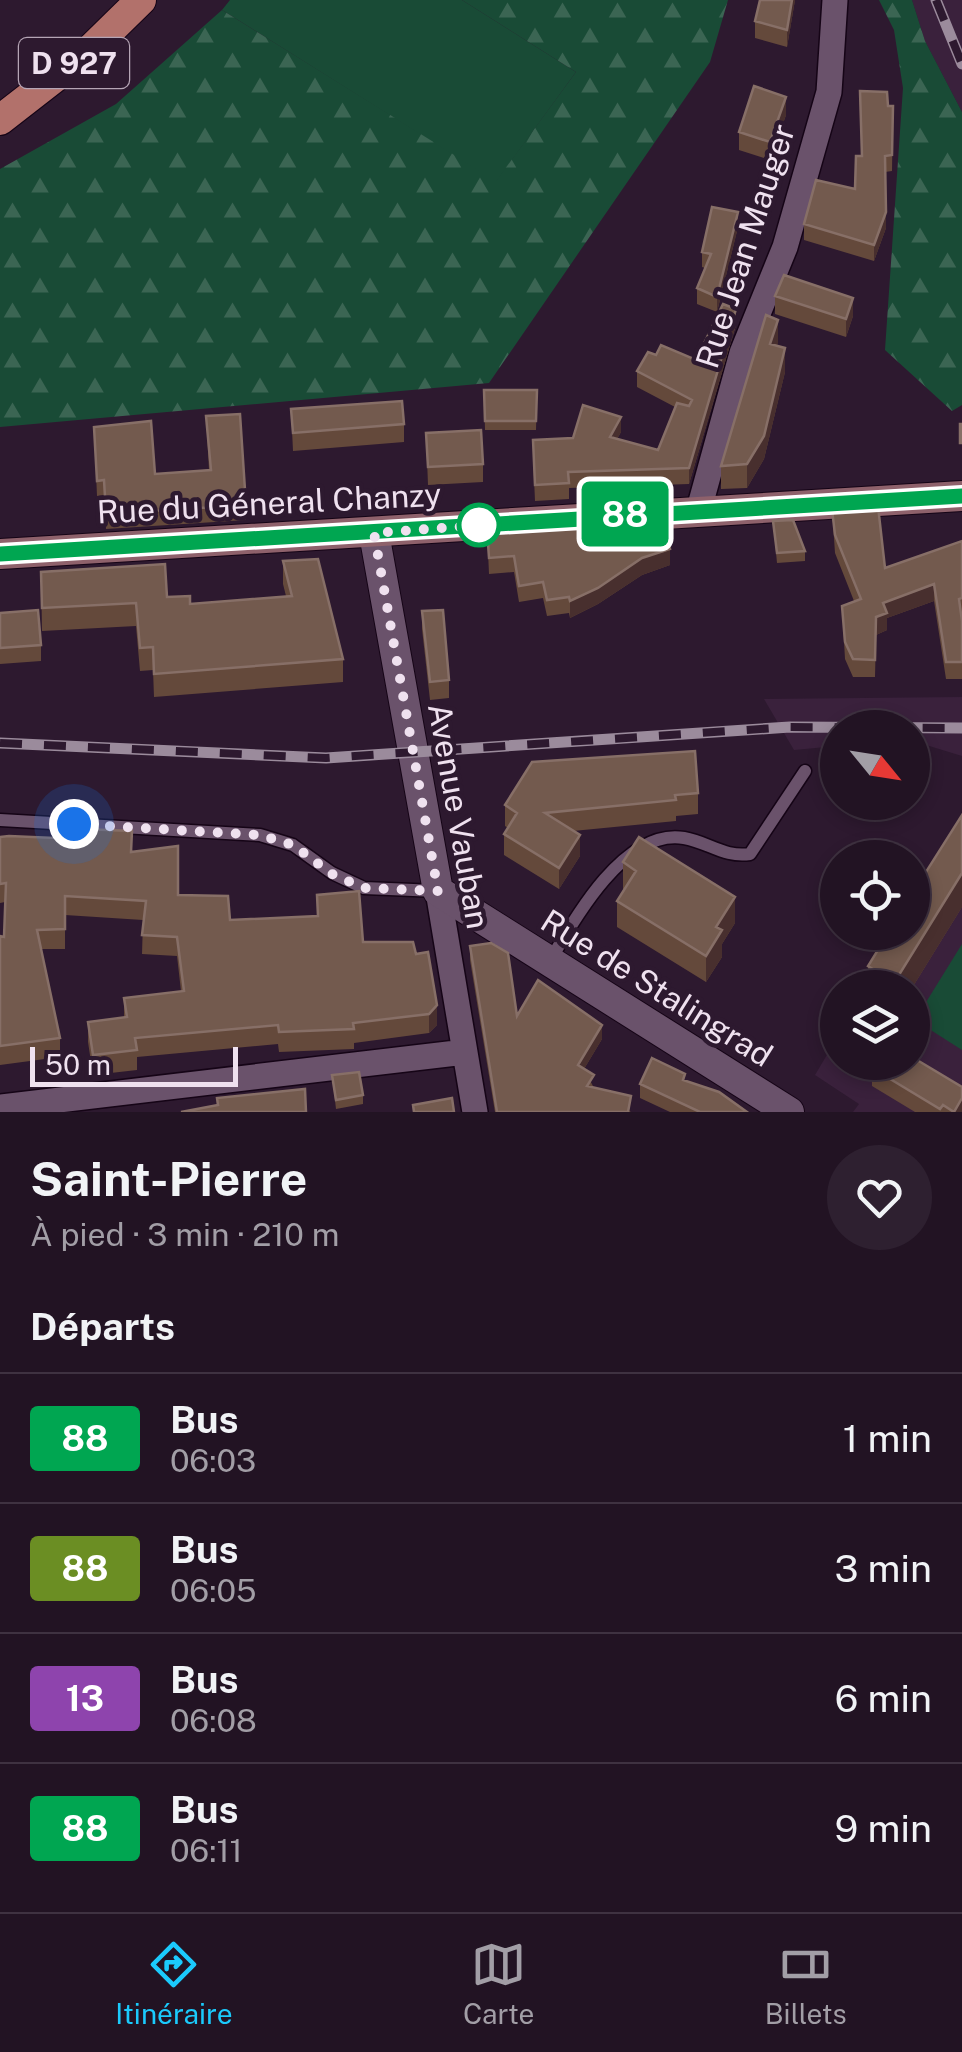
<!DOCTYPE html>
<html lang="fr">
<meta charset="utf-8">
<style>
body{margin:0;font-family:"Public Sans",sans-serif;background:#2e2030;color:#f1f3f6;height:100vh;display:flex;flex-direction:column;font-size:38px;white-space:nowrap}
*{box-sizing:border-box;margin:0}
p{font-size:32px;color:#a29ea6}
.icon{flex:none;width:55px;height:55px;fill:none;stroke:currentColor;stroke-width:2;stroke-linecap:round;stroke-linejoin:round}
.map{position:relative;height:1112px;overflow:hidden}
.panel{display:flex;flex-direction:column;background:#221323;flex:1}
.panel>*{flex:none}
.badge{padding:0 20px;border-radius:8px;font-size:35px;line-height:65px}
.needle{width:65px;rotate:120deg}
.tools{position:absolute;left:820px;top:710px;display:grid;gap:20px}
.tools a{display:grid;place-items:center;width:110px;height:110px;border-radius:50%;background:#221323;box-shadow:0 5px 15px #0003,0 0 0 2px #3f3241;font-size:50px}
.scale{position:absolute;left:30px;bottom:25px;width:208px;box-sizing:border-box;padding-left:10px;border:5px solid #efe1ef;border-top:0;font-size:28px;line-height:35px;white-space:nowrap;color:#efe1ef;-webkit-text-stroke:8px #2d192f;paint-order:stroke}
.you{position:absolute;width:50px;height:50px;margin:-25px;border:8px solid #fff;border-radius:50%;background:#1a73e8;box-shadow:0 0 0 15px #1a73e833}
.map>.badge{position:absolute;translate:-50% -50%;box-shadow:0 0 0 5px #fff}
h2{padding:0 30px;font-size:38px;line-height:90px}
.round{display:grid;place-items:center;flex:none;width:105px;height:105px;border-radius:52px;background:#2e2030}
.headline{display:flex;align-items:center;justify-content:space-between;height:170px;padding:0 30px}
h1{font-size:48px;font-weight:700;line-height:75px}
ul{padding:0;list-style:none}
li{display:flex;align-items:center;gap:30px;height:130px;padding:0 30px;border-top:2px solid #3f3241}
li div{flex:1}
li b{display:block;font-size:38px}
li em{font-style:normal}
li .badge{min-width:110px;font-weight:700;text-align:center}
.dock{display:flex;justify-content:space-around;align-items:center;height:140px;border-top:2px solid #3f3241;background:#221323;font-size:28px;color:#a29ea6}
.dock a{display:grid;justify-items:center;gap:5px}
.dock .selected{color:#1bcafc}
.map>svg:first-child{display:block}
.built{fill:#3a213c}
.green{fill:#194b36}
.forest{fill:url(#forest-firs)}
.lines{fill:none;stroke-linecap:round;stroke-linejoin:round}
.service-casing{stroke:#150416;stroke-width:15}
.minor-casing{stroke:#150416;stroke-width:28}
.tertiary-casing{stroke:#150416;stroke-width:32}
.secondary-casing{stroke:#150416;stroke-width:32}
.primary-casing{stroke:#150416;stroke-width:32}
.service{stroke:#6a526b;stroke-width:12}
.minor{stroke:#6a526b;stroke-width:25}
.tertiary{stroke:#6a526b;stroke-width:30}
.secondary{stroke:#8e616b;stroke-width:30}
.primary{stroke:#b2716b;stroke-width:30}
.rail-casing{stroke:#9b8b9c;stroke-width:11}
.rail{stroke:#2d192f;stroke-width:8;stroke-dasharray:22;stroke-linecap:butt}
.wall{fill:#64493b}
.shaded-wall{fill:#482f2e}
.building{fill:#735a4e;stroke:#876f67;stroke-width:2.5}
.line-casing{stroke:#fff;stroke-width:22}
.line{stroke:#00a651;stroke-width:15}
.walk{stroke:#efe1ef;stroke-width:10;stroke-dasharray:0 18}
.stop-dot{fill:#fff;stroke:#00a651;stroke-width:5}
.labels{text-anchor:middle;dominant-baseline:central;stroke-width:9;stroke-linejoin:round;paint-order:stroke}
.shield{fill:#2d192f;stroke:#b5a5b5;stroke-width:2.5}
.shield-label{font-size:30px;font-weight:bold;fill:#efe1ef}
.street-label{font-size:32px;fill:#efe1ef;stroke:#2d192f}
</style>
<div class="map">
<svg width="962" height="1112" viewBox="0 0 962 1112">
<defs>
<pattern id="forest-firs" width="22" height="20" patternUnits="userSpaceOnUse" patternTransform="scale(2.5)"><rect width="22" height="20" fill="#194b36"/><path d="M5 1l3.5 6h-7zM16 11l3.5 6h-7z" fill="#3b6553"/></pattern>
</defs>
<rect width="100%" height="100%" fill="#2d192f"/>
<path class="built" d="M912,0H962V112L925,41Z
M962,697V756L913,741L912,728H838L837,746L794,750L764,699Z
M962,832V1112H853L859,1104L815,1075L837,1038L838,1062H912V988L868,987L912,932Z"/>
<path class="green" d="M230,0H462L576,72L496,182L222,10Z
M962,944V1050L915,1020Z"/>
<path class="forest" d="M462,0H728L710,62L489,383L0,427V169L116,104L222,10L496,181L576,72Z
M879,0H912L925,41L962,112V405L952,411L885,350L903,88L894,30Z"/>
<g class="lines">
<g class="service-casing">
<path id="service" d="M0,820L260,835L293,845L332,873L364,888L438,891
M550,961C575,917 626,828 684,838C708,842 725,858 750,854L805,771"/>
</g>
<g class="minor-casing">
<path id="minor" d="M699,509L742,353L785,247L829,92L835,0
M438,891L475,1112
M0,1107L465,1052"/>
</g>
<g class="tertiary-casing">
<path id="tertiary" d="M374,533L438,891L789,1112"/>
</g>
<g class="secondary-casing">
<path id="secondary" d="M0,554L962,496"/>
</g>
<g class="primary-casing">
<path id="primary" d="M0,120L90,50L141,0"/>
</g>
<use href="#service" class="service"/>
<use href="#minor" class="minor"/>
<use href="#tertiary" class="tertiary"/>
<use href="#secondary" class="secondary"/>
<use href="#primary" class="primary"/>
<g class="rail-casing">
<path id="rail" d="M936,0L962,64
M0,743L326,758L790,727L962,728"/>
</g>
<use href="#rail" class="rail"/>
</g>
<path class="wall" d="M760,0H795L787,47L755,38V21Z
M888,106H893L892,171L885,172L886,228L874,261L804,240V224L855,189L861,156Z
M786,115L770,160L739,150V132Z
M738,227L717,312L697,304V288L705,268L702,267V252Z
M775,296L853,316L846,337L775,314Z
M736,325L689,484L569,488V499L535,501L533,456L573,438L621,432L617,439L658,450L675,407L637,387V371L656,355L696,360Z
M778,343L777,346L785,372L764,459L747,488L721,489V466Z
M484,390H537L536,430H485Z
M291,409L404,424V442L293,451Z
M206,416L246,505V520L106,529L104,495L97,496L94,427L155,474L209,470Z
M426,433L483,464V482L428,485Z
M832,509L885,568L962,541V679H946L934,601L887,618V630L876,635L875,677H853L845,659L842,606L854,601L835,553Z
M773,521L805,551V561L777,563Z
M487,529L670,565L642,575L598,604L570,618L569,613L547,616L543,598L519,602L514,572L489,574Z
M283,561L343,659V682L154,697L153,670L140,671L136,626L42,631L41,572L167,597L190,604L286,596L283,584Z
M422,611L449,680V698L430,700L422,629Z
M0,613L41,645V661L0,664Z
M698,793V814L676,816V821L573,831L580,856L559,889L504,855V834L508,828L505,826V805Z
M0,837L55,838L132,852L178,895L230,920L317,916V895L363,942H413L437,1025L429,1033L354,1043V1049L279,1052L278,1044L137,1057V1070L93,1075L88,1042V1022L124,1017V998L181,991L177,956L142,954L143,920L65,915V949H41L60,1038V1057L0,1065V936L4,937L5,902L0,903Z
M623,862L735,923L722,944V957L706,982L617,927V901L625,889H623Z
M962,907L912,988H868V966Z
M470,946L517,1016L602,1039L584,1069L594,1088L631,1112H495L470,960Z
M864,1062H912L962,1112H915L872,1086V1080L864,1075Z
M332,1075L363,1095V1104L336,1109Z
M685,1081L747,1112H670L640,1098V1084Z"/>
<path class="shaded-wall" d="M792,0H795L787,47V30Z
M786,97V115L770,160V142Z
M738,212V227L717,312V297Z
M886,212V228L874,261V245Z
M853,298V316L846,337V319Z
M736,309V325L689,484V468Z
M778,320V343L770,367V344Z
M785,348V372L764,459L747,488V464Z
M621,417V432L610,452V437Z
M670,549V565L642,575L598,604L570,618V601L642,558Z
M934,584V601L887,618V630L876,635L875,677L876,617L883,603Z
M580,835V856L559,889V868Z
M962,873V907L912,988H894V983Z
M735,897V923L722,944V957L706,982V956L716,927Z
M437,1005V1025L429,1033V1014Z
M602,1025V1039L578,1079V1065Z
M962,1098V1112H954Z"/>
<path class="building" d="M760,0H792L787,30L755,21Z
M754,86L786,97L770,142L739,132Z
M860,91L887,92L888,106H893L892,155L885,156L886,212L874,245L804,224L816,180L855,189L856,156H862Z
M712,207L738,212L717,297L697,288L711,254L702,252Z
M784,275L853,298L846,319L775,296Z
M723,304L736,309L689,468L568,472L569,483L535,485L533,440L573,438L583,405L621,417L610,437L658,450L677,403L689,406L692,400L637,371L648,352L656,355L661,345L696,360Z
M766,315L778,320L770,344L785,348L764,436L747,464L721,466Z
M484,390H537L536,421H485Z
M402,401L404,424L293,433L291,409Z
M240,414L246,505L106,514L104,480L97,481L94,427L151,421L155,474L211,470L206,416Z
M960,424H962V443H960Z
M481,430L483,464L428,467L426,433Z
M878,506L885,568L962,541V598L959,599L962,621V662H946L934,584L883,603L887,613L876,617L875,660L853,659L845,642L842,606L861,599L835,535L832,509Z
M661,519L670,549L642,558L598,588L570,601L569,597L547,600L543,582L519,586L514,556L489,558L487,529Z
M793,520L805,551L777,553L773,521Z
M318,559L343,659L154,674L153,647L140,648L136,603L42,608L41,572L165,564L167,597L190,596V604L292,596L283,561Z
M38,610L41,645L0,648V613Z
M443,610L449,680L430,682L422,611Z
M695,751L698,793L675,795L676,800L545,813L580,835L559,868L504,834L517,813L505,805L532,762Z
M962,815V873L894,983L868,966L889,932H912V894Z
M55,828L132,831L131,852L178,846V895L228,896L230,920L318,916L317,895L359,891L363,942H413L416,954L428,952L437,1005L429,1014L353,1023L354,1029L279,1032L278,1025L135,1038L137,1050L93,1055L88,1022L127,1017L124,998L184,991L177,937L142,935L146,901L65,896V929L37,930L60,1038L0,1046V936L4,937L6,883L0,884V837L9,836L55,838Z
M639,837L735,897L716,927L722,930L706,956L617,901L636,871L623,862Z
M491,943L508,953L517,1016L538,980L602,1025L578,1065L594,1075L587,1086L631,1096L628,1112H497L470,946Z
M912,1057L962,1087V1098L954,1112L943,1105L940,1109L872,1068L874,1062H912Z
M652,1058L685,1074L683,1080L719,1092L747,1112H700L640,1084Z
M359,1072L363,1095L336,1100L332,1075Z
M305,1089L306,1112H181L218,1105L217,1098Z
M452,1098L454,1112H414L413,1105Z"/>
<g class="lines">
<g class="line-casing">
<path id="line" d="M0,554L962,496"/>
</g>
<use href="#line" class="line"/>
<path class="walk" d="M74,824L260,835L293,845L332,874L364,888L438,891L374,533L483,525H479"/>
</g>
<circle class="stop-dot" cx="479" cy="525" r="20"/>
<g class="labels">
<rect class="shield" x="19" y="38" width="110" height="50" rx="8"/>
<g class="shield-label">
<text x="74" y="63">D 927</text>
</g>
<g class="street-label">
<text transform="translate(745 246) rotate(-72)">Rue Jean Mauger</text>
<text transform="translate(269 503) rotate(-3)">Rue du Géneral Chanzy</text>
<text transform="translate(459 816) rotate(80)">Avenue Vauban</text>
<text transform="translate(657 988) rotate(32)">Rue de Stalingrad</text>
</g>
</g>
</svg>
<div class="tools">
<a><svg class="needle" viewBox="-14 -14 28 28"><path d="M0-13l5 13h-10z" fill="#e53935"/><path d="M0 13l5-13h-10z" fill="#a29ea6"/></svg></a>
<a><svg class="icon" aria-label="locate" viewBox="0 0 24 24"><circle cx="12" cy="12" r="6"/><path d="M12 2v4M12 18v4M2 12h4M18 12h4"/></svg></a>
<a><svg class="icon" aria-label="layers" viewBox="0 0 24 24"><path d="M12 4l9 5-9 5-9-5zM3 14l9 5 9-5"/></svg></a>
</div>
<div class="scale">50 m</div>
<div class="you" style="left:74px;top:824px"></div>
<b class="badge" style="left:625px;top:514px;background:#00a651;color:#fff">88</b>
</div>
<section class="panel">
<div class="headline"><div><h1>Saint-Pierre</h1><p>À pied · 3 min · 210 m</p></div><a class="round"><svg class="icon" aria-label="heart" viewBox="0 0 24 24"><path d="M12 20l-8-8c-3-5 5-10 8-4 3-6 11-1 8 4z"/></svg></a></div>
<h2>Départs</h2>
<ul>
<li><span class="badge" style="background:#00a651;color:#fff">88</span><div><b>Bus</b><p>06:03</p></div><em>1 min</em></li>
<li><span class="badge" style="background:#6b8e23;color:#fff">88</span><div><b>Bus</b><p>06:05</p></div><em>3 min</em></li>
<li><span class="badge" style="background:#8e44ad;color:#fff">13</span><div><b>Bus</b><p>06:08</p></div><em>6 min</em></li>
<li><span class="badge" style="background:#00a651;color:#fff">88</span><div><b>Bus</b><p>06:11</p></div><em>9 min</em></li>
</ul>
</section>
<nav class="dock">
<a class="selected"><svg class="icon" aria-label="directions" viewBox="0 0 24 24"><path d="M12 3l9 9-9 9-9-9zM9 14v-3h6M13 9l2 2-2 2"/></svg>Itinéraire</a>
<a><svg class="icon" aria-label="map" viewBox="0 0 24 24"><path d="M3 6l6-2 6 2 6-2v14l-6 2-6-2-6 2zM9 4v14M15 6v14"/></svg>Carte</a>
<a><svg class="icon" aria-label="tickets" viewBox="0 0 24 24"><path d="M3 7h18v10H3zM15 7v10"/></svg>Billets</a>
</nav>
